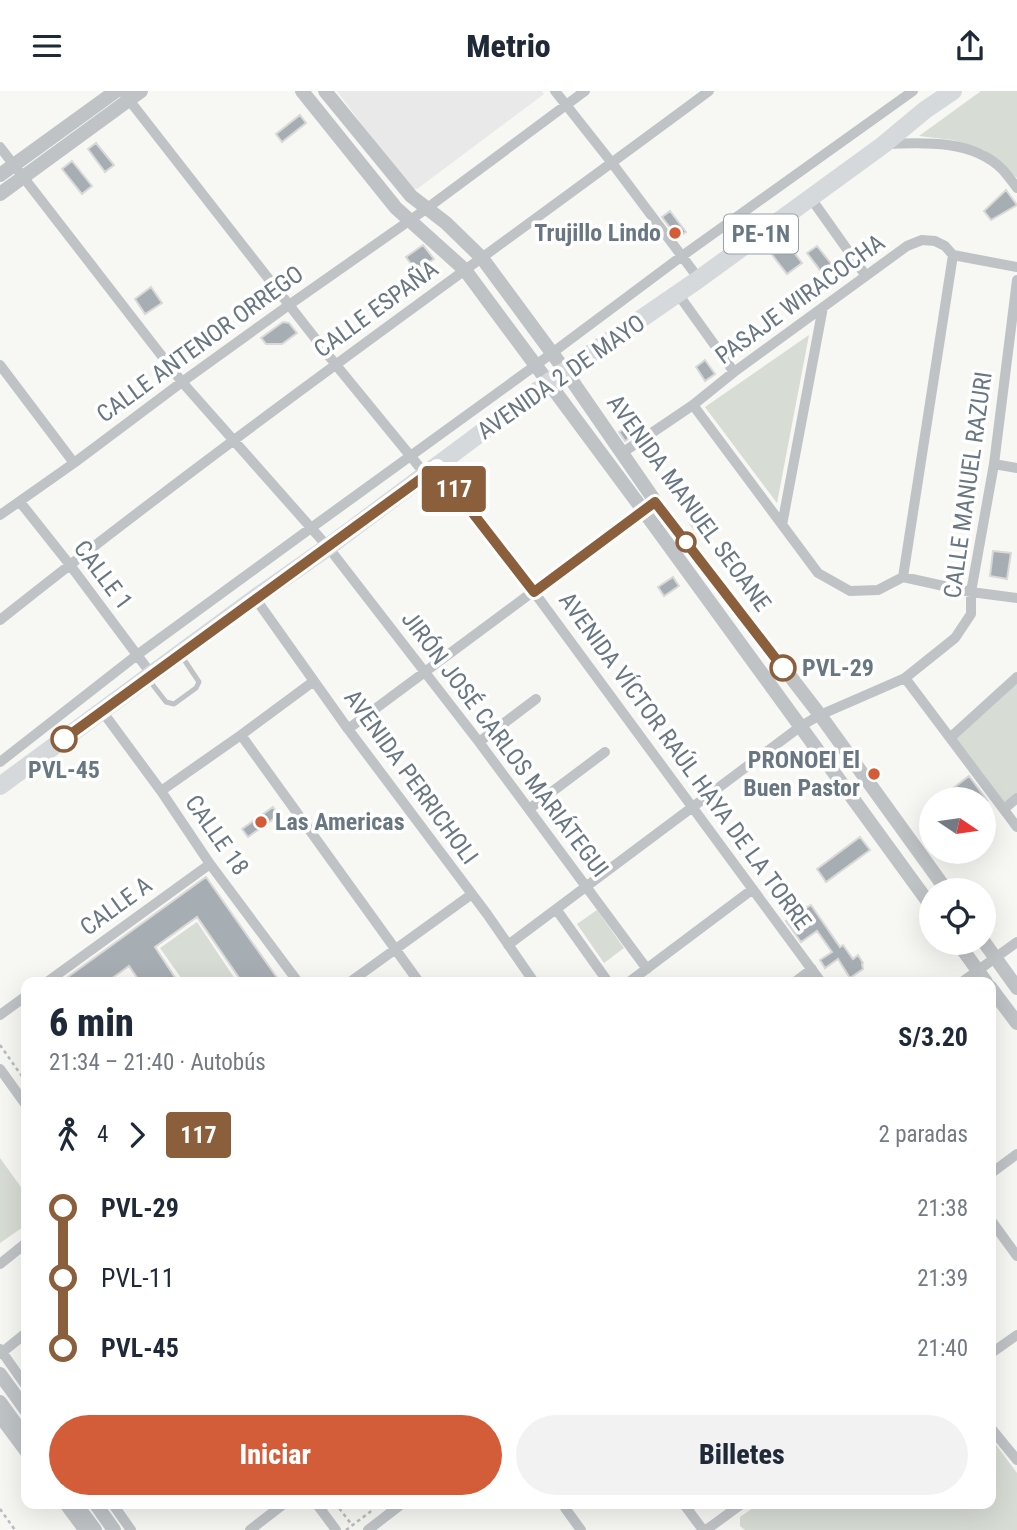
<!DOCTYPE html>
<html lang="es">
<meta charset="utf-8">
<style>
body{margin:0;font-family:"Roboto Condensed",sans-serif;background:#f2f2f3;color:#1f2937;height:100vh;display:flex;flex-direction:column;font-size:26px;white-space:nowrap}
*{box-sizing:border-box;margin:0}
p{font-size:23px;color:#747a83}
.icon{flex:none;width:38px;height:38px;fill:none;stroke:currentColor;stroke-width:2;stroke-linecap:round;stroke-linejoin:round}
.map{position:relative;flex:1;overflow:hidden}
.drawer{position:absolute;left:21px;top:886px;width:975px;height:532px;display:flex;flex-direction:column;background:#fff;border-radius:14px;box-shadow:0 7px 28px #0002}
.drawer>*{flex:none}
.badge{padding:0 14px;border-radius:5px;font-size:24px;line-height:46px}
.needle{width:46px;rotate:103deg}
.fabs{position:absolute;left:919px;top:696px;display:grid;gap:14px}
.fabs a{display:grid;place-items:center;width:77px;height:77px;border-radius:50%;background:#fff;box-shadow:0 7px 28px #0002;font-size:35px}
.map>.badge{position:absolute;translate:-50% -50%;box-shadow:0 0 0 4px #fff}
.legs{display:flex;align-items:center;gap:10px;height:77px;padding:0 28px;font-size:23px}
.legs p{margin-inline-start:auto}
.overview{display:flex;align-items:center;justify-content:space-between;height:119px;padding:0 28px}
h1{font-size:38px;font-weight:800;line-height:52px}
.cta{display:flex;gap:14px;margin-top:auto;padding:14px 28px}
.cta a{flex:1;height:80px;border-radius:42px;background:#d35d38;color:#fff;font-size:28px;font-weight:800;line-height:80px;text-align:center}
.cta a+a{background:#f2f2f3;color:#1f2937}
ul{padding:0 28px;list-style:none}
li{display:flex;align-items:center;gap:24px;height:70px;font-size:26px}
li i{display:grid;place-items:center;width:10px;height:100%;margin:0 9px;background:currentColor}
li i::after{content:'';width:18px;height:18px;margin:-9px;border:5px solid;border-radius:50%;background:#fff}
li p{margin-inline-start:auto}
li:first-child i{background:linear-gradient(#0000 50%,currentColor 0)}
li:last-child i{background:linear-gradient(currentColor 50%,#0000 0)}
header{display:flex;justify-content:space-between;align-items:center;height:91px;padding:0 28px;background:#fff;font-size:32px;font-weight:800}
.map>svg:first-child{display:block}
.built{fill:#e8e9e8}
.green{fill:#d7dcd4}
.building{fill:#a7aeb3;stroke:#d9d9d7;stroke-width:2}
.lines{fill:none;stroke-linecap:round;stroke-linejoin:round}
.path{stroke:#b9bcbe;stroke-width:2.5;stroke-dasharray:3.5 3.5;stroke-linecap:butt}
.service{stroke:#bfc3c6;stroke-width:5}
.minor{stroke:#bfc3c6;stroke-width:10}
.tertiary{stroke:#bfc3c6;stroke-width:14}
.trunk{stroke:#d5d9dc;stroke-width:18}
.line-1-casing{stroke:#fff;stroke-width:16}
.line-1{stroke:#8b5e3c;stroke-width:10}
.poi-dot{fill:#d35d38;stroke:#fff;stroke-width:2.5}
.stop-1-dot{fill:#fff;stroke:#8b5e3c;stroke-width:3.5}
.labels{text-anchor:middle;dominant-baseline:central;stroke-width:7;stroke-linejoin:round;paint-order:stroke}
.shield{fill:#fff;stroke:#96a0a8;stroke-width:2}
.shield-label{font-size:23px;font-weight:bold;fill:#697783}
.poi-label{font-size:24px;font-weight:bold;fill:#697783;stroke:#fff;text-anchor:end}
.street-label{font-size:24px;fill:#697783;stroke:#fff}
.stop-label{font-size:24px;font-weight:bold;fill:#697783;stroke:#fff;text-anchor:start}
</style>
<header><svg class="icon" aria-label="menu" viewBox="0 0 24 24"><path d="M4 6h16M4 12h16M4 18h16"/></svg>Metrio<svg class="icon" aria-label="share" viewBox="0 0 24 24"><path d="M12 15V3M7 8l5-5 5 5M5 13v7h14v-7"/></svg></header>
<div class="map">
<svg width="1017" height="1439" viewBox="0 0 1017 1439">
<rect width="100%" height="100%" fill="#f7f7f4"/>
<path class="built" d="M337,0H542L544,3L417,98L409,97Z"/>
<path class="green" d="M981,0H1017V87L984,59L953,49L919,45Z
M809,244L777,412L705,316Z
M1017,587V706L1004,717L954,648Z
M597,819L624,857L604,872L577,833Z
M197,831L237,891H184L160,857Z
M0,1067L26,1103V1134L0,1152Z
M991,1347L1017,1382V1439H745L740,1435V1426L760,1412H990Z"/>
<path class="building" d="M300,24L306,32L282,51L276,43Z
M96,52L114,74L105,81L88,58Z
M72,70L92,95L82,103L62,78Z
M1006,99L1017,114L991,129L984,120Z
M670,120L686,141L678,147L662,126Z
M781,144L802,172L787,183L766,156Z
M423,154L434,168L416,180L406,166Z
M817,155L833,175L823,183L807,162Z
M151,196L162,212L145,223L135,208Z
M283,231L289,232L297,242L282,253H266L261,247Z
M705,269L715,283L705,290L696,276Z
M632,333L638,342L625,350L619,341Z
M702,421L708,429L694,438L689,431Z
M993,460L1011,462L1007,488L990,485Z
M673,486L679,495L664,505L658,496Z
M969,685L987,709H938Z
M273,716L279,724L248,746L242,738Z
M860,746L870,759L826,791L817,778Z
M206,786L280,891H242L197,826L155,856L178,891H140L129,875L107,891H61Z
M811,814L840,856L843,854L853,868L858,864L863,872L862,873L863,878L850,887L838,868L825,877L820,869L832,861L817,840L801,851L786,830L791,828L792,824Z"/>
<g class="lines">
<path class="path" d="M0,954L26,991
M335,1412L352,1434
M0,1418L15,1439
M346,1439L374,1418"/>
<path class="service" d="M149,589L166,611L174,613L196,597L199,591L181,564"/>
<path class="minor" d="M122,0L336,274L426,384
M555,0L612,72L699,188
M886,53C925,51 974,49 1003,79C1008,85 1013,91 1017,97
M0,56L182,291L328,456L479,651L647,878
M810,106L866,185
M678,203L734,281
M0,274L74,372
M693,314L818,482L850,500L878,499L903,486L971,501L1017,507
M622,362L693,314L734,281L907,155L922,149L935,150L945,155L953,164L1017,176
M994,373L1017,377
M437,376L534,501L821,891
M20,411L70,474L152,584
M0,424L74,372L182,291L289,214L426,118L585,0
M782,434L823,216
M903,486L953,164
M255,507L348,638L487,823L534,891
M0,529C231,345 472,176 709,0
M905,587L1017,736
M102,620L161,700L210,773L298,891
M348,638L655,410
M241,644L419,891
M951,646L1017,586
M479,651L536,608
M0,671L137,564L311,437L536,274L682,165L913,0
M161,700L241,644L314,590
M529,718L605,661
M1004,718L1017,707
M556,818L608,891
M508,854L801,635L820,624L905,587L955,547L971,523V501L994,373L1017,189
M47,891L210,773
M350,891L472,803
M629,891L753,798
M795,891L812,878
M962,891L1017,851
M0,924L26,905
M0,978L26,1014
M990,1083L1017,1063
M990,1128L1017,1165
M0,1173L26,1152
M0,1258L26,1295
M0,1263L26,1242
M990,1263L1017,1244
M0,1328L26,1363
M990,1336L1017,1369
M63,1412L83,1439
M112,1412L131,1439
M316,1412L336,1439
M683,1412L703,1439
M565,1417L581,1439
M250,1439L285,1412
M368,1439L403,1412
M706,1439L743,1412"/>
<path class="tertiary" d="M302,0L396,117L465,179L643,419L931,815
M325,0L411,105L446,132L482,167L566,281L655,410L820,624L947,800
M0,84L116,0
M0,103L141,0
M984,851L1017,897
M958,852L986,891
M990,896L1017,932
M0,1283L26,1319
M0,1311L26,1347
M75,1412L95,1439
M95,1412L114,1439"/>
<path class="trunk" d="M0,695L255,507L328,456L549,291L699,188L883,54L925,19L953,0"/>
</g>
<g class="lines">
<g class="line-1-casing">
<path id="line-1" d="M64,648L437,376L534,501L655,411L783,577"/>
</g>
<use href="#line-1" class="line-1"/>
</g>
<g class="poi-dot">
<circle cx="675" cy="142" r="7"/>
<circle cx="874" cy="683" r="7"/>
<circle cx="261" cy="731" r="7"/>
</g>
<g class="stop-1-dot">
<circle cx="686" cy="451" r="9"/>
<circle cx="783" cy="577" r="12"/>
<circle cx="64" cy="648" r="12"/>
</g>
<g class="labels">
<rect class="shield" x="724" y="123.5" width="74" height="39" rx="5"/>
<g class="shield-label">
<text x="761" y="143">PE-1N</text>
</g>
<g class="poi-label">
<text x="661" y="142">Trujillo Lindo</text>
<text x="860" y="669">PRONOEI El<tspan x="860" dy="28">Buen Pastor</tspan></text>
<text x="275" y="731" text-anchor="start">Las Americas</text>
</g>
<g class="street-label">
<text transform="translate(800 208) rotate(-36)">PASAJE WIRACOCHA</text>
<text transform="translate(376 218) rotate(-36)">CALLE ESPAÑA</text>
<text transform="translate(200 253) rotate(-36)">CALLE ANTENOR ORREGO</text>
<text transform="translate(561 286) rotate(-35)">AVENIDA 2 DE MAYO</text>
<text transform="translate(968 394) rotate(-82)">CALLE MANUEL RAZURI</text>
<text transform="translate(689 412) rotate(54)">AVENIDA MANUEL SEOANE</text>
<text transform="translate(103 484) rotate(53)">CALLE 1</text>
<text transform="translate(505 653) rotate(53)">JIRÓN JOSÉ CARLOS MARIÁTEGUI</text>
<text transform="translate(685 670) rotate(54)">AVENIDA VÍCTOR RAÚL HAYA DE LA TORRE</text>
<text transform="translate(411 686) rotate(54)">AVENIDA PERRICHOLI</text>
<text transform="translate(217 744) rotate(55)">CALLE 18</text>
<text transform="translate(116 815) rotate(-36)">CALLE A</text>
</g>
<g class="stop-label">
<text x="802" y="577">PVL-29</text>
<text x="64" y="679" text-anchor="middle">PVL-45</text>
</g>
</g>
</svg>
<div class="fabs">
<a><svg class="needle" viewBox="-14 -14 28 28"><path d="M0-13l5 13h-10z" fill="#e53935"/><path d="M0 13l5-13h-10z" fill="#747a83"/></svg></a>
<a><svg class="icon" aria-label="locate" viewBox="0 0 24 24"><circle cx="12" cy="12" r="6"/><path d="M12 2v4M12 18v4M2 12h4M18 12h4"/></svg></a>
</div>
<b class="badge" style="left:454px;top:398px;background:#8b5e3c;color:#fff">117</b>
<section class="drawer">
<div class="overview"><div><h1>6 min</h1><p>21:34 – 21:40 · Autobús</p></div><b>S/3.20</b></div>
<div class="legs"><svg class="icon" aria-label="walk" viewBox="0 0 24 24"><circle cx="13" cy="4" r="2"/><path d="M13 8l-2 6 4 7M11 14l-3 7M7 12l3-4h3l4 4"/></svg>4<svg class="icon" aria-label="forward" viewBox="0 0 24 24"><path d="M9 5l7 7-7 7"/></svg><b class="badge" style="background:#8b5e3c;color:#fff">117</b><p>2 paradas</p></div>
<ul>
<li><i style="color:#8b5e3c"></i><b>PVL-29</b><p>21:38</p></li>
<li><i style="color:#8b5e3c"></i><span>PVL-11</span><p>21:39</p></li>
<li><i style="color:#8b5e3c"></i><b>PVL-45</b><p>21:40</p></li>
</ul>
<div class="cta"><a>Iniciar</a><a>Billetes</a></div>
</section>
</div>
